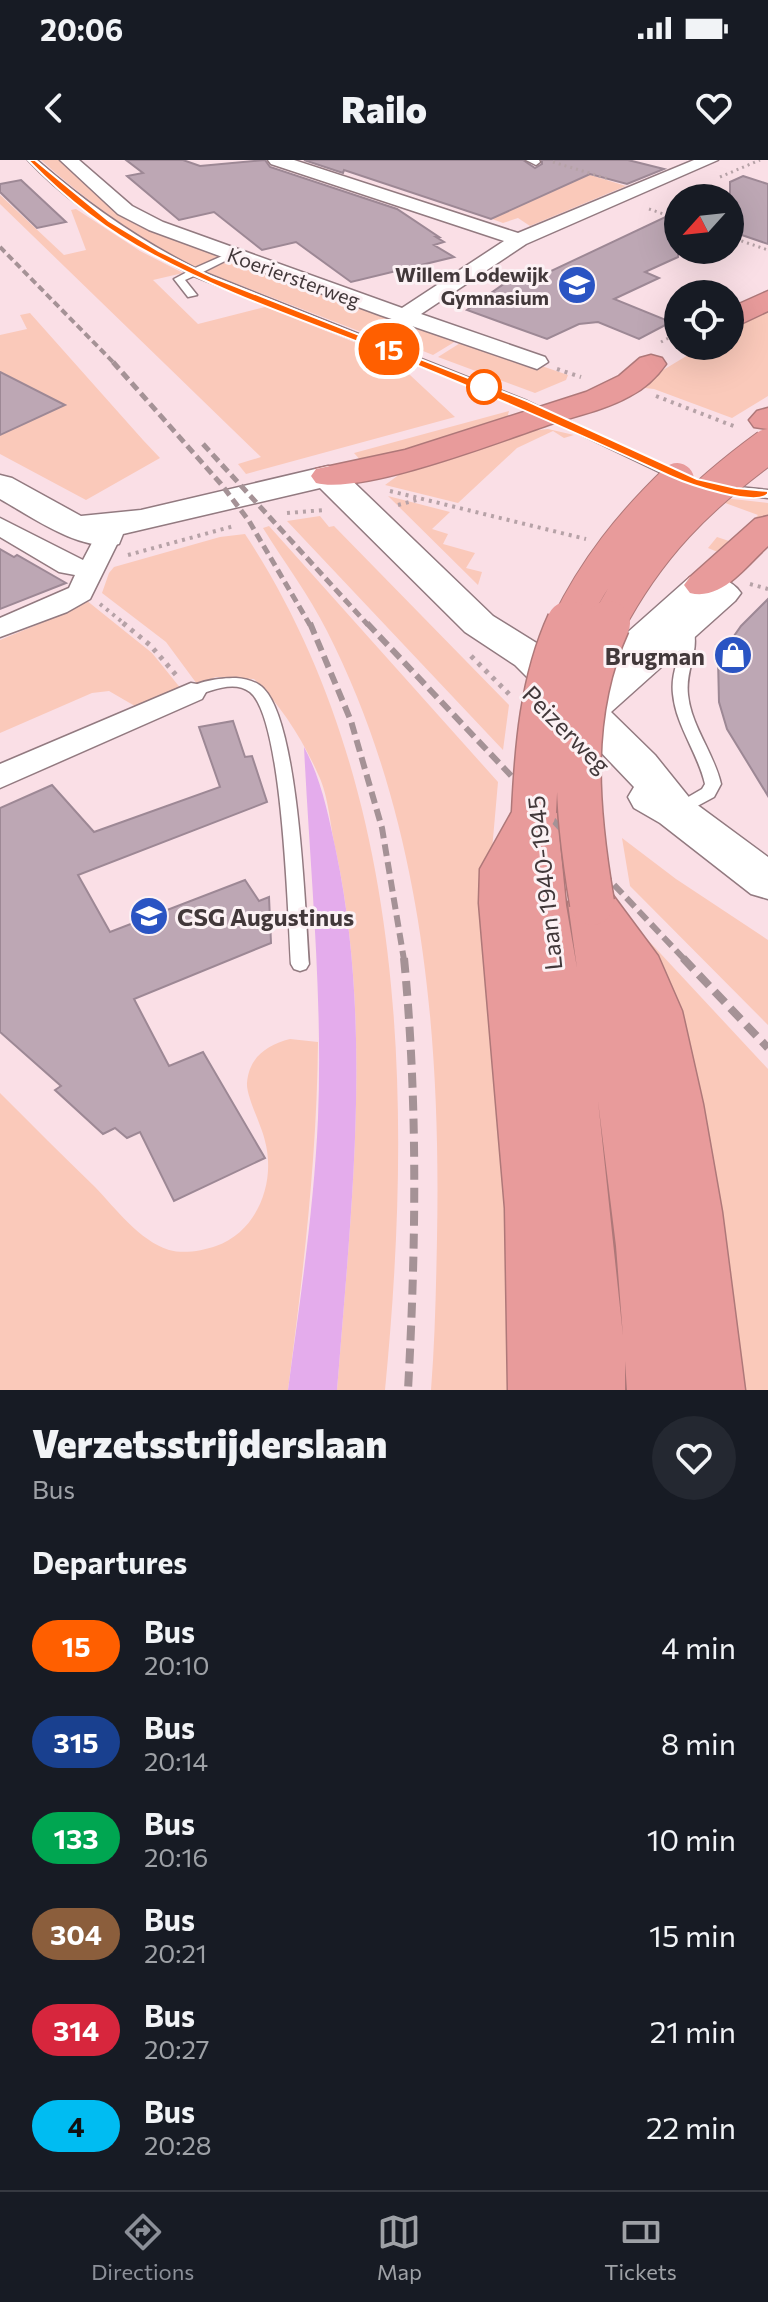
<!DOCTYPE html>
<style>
body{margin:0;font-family:Commissioner,sans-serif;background:#242831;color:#f1f3f6;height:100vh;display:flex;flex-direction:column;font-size:30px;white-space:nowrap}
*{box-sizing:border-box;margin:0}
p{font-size:26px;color:#9ea1a6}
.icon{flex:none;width:44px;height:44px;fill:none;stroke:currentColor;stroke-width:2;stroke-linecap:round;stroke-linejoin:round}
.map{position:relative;height:1230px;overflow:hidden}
.drawer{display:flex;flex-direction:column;background:#171b24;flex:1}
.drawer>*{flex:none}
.badge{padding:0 16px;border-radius:26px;font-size:28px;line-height:52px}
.needle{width:52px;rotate:243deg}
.fabs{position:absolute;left:664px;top:24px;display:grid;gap:16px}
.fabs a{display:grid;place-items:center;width:80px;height:80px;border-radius:50%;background:#171b24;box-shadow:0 8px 32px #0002;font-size:40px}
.map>.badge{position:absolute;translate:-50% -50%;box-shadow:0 0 0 4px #fff}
h2{padding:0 32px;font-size:30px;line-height:72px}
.round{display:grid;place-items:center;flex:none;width:84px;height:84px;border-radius:42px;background:#242831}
.summary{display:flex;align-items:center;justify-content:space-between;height:136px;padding:0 32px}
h1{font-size:38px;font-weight:800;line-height:60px}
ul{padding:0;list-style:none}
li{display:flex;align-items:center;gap:24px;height:96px;padding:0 32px}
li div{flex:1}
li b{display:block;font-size:30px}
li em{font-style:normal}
li .badge{min-width:88px;font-weight:700;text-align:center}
.status{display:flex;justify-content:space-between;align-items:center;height:56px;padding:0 40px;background:#171b24;direction:ltr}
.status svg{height:22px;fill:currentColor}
header{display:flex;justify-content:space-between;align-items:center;height:104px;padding:0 32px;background:#171b24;font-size:36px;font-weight:800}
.dock{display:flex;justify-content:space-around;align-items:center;height:112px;border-top:2px solid #363941;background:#171b24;font-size:22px;color:#9ea1a6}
.dock a{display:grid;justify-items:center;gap:4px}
.dock .current{color:#8c9099}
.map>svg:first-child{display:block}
.green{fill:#fac9ba}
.water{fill:#e4acec}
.building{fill:#bda7b4;stroke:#9d8895;stroke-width:2}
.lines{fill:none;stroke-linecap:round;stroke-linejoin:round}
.lane-casing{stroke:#927a80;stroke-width:3}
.street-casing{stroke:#927a80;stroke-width:3}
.secondary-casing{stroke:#927a80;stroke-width:3}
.highway-casing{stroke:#ae7879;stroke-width:3}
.path-far2{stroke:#b6a2a7;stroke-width:3;stroke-dasharray:2 4;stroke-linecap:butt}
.path-far1{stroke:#b6a2a7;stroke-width:4;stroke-dasharray:3 5;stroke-linecap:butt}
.path{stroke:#b6a2a7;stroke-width:5;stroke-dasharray:4 6;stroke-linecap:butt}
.lane{fill:#fff;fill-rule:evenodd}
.street{fill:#fff;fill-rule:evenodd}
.secondary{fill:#fff;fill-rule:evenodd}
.highway{fill:#e89b9b;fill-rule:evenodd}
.rail-far3{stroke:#a59296;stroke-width:4;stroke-dasharray:7 4;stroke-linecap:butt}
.rail-far2{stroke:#a59296;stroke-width:5;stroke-dasharray:9 5;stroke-linecap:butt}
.rail-far1{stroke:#a59296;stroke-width:6;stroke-dasharray:12 6;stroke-linecap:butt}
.rail{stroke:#a59296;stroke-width:8;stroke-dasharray:15 8;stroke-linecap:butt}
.highway-bridge-far1-casing{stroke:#ae7879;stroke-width:36;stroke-linecap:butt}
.highway-bridge-casing{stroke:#ae7879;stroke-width:47;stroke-linecap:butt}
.highway-bridge-far1{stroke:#e89b9b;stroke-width:34}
.highway-bridge{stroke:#e89b9b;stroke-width:44}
.line{fill:#ff5f00;stroke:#fff;stroke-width:2}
.stop-dot{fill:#fff;stroke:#ff5f00;stroke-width:4}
.labels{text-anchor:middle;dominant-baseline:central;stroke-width:6;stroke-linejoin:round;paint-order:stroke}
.far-poi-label{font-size:20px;font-weight:bold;fill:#42383a;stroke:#fcf1f4;text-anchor:end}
.far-street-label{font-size:20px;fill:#42383a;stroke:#fcf1f4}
.poi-label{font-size:24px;font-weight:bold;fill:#42383a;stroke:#fcf1f4;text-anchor:end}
.street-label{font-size:24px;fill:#42383a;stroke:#fcf1f4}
</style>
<div class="status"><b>20:06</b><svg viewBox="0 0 49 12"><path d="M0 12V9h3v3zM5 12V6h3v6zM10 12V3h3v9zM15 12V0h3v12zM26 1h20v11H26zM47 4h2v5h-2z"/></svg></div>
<header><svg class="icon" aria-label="back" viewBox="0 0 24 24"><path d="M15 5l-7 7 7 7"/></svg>Railo<svg class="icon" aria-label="heart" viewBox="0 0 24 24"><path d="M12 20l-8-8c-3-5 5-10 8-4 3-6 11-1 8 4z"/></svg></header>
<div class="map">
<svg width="768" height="1230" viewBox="0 0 768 1230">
<rect width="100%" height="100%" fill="#fadfe6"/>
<path class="green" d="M41,0H59L122,55L221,96L198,108C138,79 90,44 41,0Z
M571,9L626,26L530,66L518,58L503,63L492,59Z
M0,35L64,95L86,90L71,50L76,49L140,91L183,113L153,120L198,164L265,147L397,199L395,201L455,257L246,314L238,304L261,297L0,44Z
M229,100H235L461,178L433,195L418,189L413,192L204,111Z
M768,148V236L732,258L654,229L635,227L703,186H730V170Z
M30,153L143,280L160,298L86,340L0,294V175L27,169L20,155Z
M465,180L568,215L566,220L535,233L438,197Z
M509,251L507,258L364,304L354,293Z
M548,269L574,275L564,278L553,271L517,288L458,343L385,325L404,311L529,271Z
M388,336L450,352L432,369L448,374L443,384L475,393L466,408L482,412L478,425Z
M706,336L768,343V360L727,396L708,388L717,377L732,382L758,355Z
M320,356L329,367L334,366L509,545L503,590L287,361Z
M269,366L498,622L492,690L522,1230H431C435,1180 436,1129 437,1079C441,872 422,658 327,471C309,435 284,402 263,368Z
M245,374C409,623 413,943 385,1230H337C351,1052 373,867 336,691C330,667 329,636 318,614C303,580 280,544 254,519L216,517L197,524L166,482L102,433L109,413L114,407L220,377Z
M86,440L152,493L182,530L140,549L109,531L92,533L0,573V480L63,454L70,445Z
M622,678L676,719L768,780V865L630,726Z
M647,779L768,909V1230H734L673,847Z
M290,879L318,882C317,999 303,1114 288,1230H0V933C32,965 63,996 95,1027C115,1048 140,1081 169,1090C183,1094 202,1091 216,1086C258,1071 276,1022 265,981C262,966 246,936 247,923C249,897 267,885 290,879Z"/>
<path class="water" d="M304,587C322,621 328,654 336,691C373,868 351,1052 337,1230H288C300,1140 314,1049 318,958C323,835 310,710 304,587Z"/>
<path class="building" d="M126,0H183L200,6L265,0L270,7L397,49L439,77H436L444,82L434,85L454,97L351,122L296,82L262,90L214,52L179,60L127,16L143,13Z
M304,0H523L535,8L542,4V0H628L664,9L627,24L590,14L491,59L344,10L343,13Z
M743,16L768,24V84L730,71V22Z
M21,20L66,62L37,68L0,32V24Z
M678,51V97L645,112L659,118L614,139L671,162L639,179L598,162L579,164L547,179L467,150L519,113L533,107L547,113Z
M0,212L65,245L0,275Z
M0,389L14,397L17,395L66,423L0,449Z
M768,439V636L727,569L719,542L718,499L741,466Z
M233,561L245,597L252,596L267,642L78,715L110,772L245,720L259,741L269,737L271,783L134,839L169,906L203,892L265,998L174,1041L140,972L127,978L115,968L103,974L55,930L61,926L0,872V648L52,625L94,672L220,627L199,567Z"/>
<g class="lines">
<g class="lane-casing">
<path id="lane" d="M28,0H37C86,43 137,79 195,108L229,93L237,95L203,112L527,241L686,317L684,320H676L519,245L194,116L185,120L197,135L188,137L174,119L187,112C130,83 72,47 28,0Z
M526,0H539L540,2L536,5Z
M718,325L768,330V338L714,332L712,329Z
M686,462L693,466C700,494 685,508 688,535C691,566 714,593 721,624L714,637L677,657L669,651L671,647L702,629L705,624C698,593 676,566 673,534C670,508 685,494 679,466Z
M236,518C246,519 257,521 264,529C299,565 305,749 309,804L306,809L300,811L294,809L291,804C288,757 283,558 250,532C233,519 209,532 191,537L183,532C196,521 219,518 236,518Z"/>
</g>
<g class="street-casing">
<path id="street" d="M60,0H79L132,46L163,62L402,148L504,81L271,4L268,0H294L518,73L694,0H718L526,84L421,154L545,197L548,202L537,209L380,155L149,70L118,54Z
M0,358L83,400L104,360H122L126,366L90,439L67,452L0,477V458L69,428L75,415L59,412L0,377Z
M191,523L202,525L206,532L202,539L0,628V604Z"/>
</g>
<g class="secondary-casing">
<path id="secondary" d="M328,306L340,309L493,456L543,487L571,514L593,503L690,417C708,413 730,417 741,433L735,441L611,552L655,595L692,641L768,697V739L751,734L660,663L634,648L628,637L634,627L573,563L549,564L534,560L528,551L543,533L515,505L465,472L320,328L123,374L119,384C82,393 32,357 0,339V315L12,318L81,356L141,350Z"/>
</g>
<g class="highway-casing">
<path id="highway" d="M768,131V151L730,169V148Z
M651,195L662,198L666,204C657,217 644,229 630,236C605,250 575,256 548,265C499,282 361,335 316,323L311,316L316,309L405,290L586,232L619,216L640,198Z
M768,248V269L754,267L749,260L757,251Z
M768,356V386C746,406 722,441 690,433L684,425L690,417L755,359Z
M534,636L550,641L557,652L566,745L577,808L568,743L575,730L592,725L609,730L658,796L682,851L703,944L722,1052L745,1230H627L625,1201V1230H508L505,1048L479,743L480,709L518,641ZM598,941L616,1086L623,1176Z"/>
</g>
<path class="path-far2" d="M553,2L609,19
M720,17L760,0
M649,49L678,59
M730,77L768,90
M661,182L678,173"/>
<path class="path-far1" d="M557,209L581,217
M656,236L736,267
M390,331L586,379
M398,345L420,339
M287,353L325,350
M128,395L234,366
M750,424L768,429
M100,444L126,465"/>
<path class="path" d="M123,463L150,485L177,516
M471,496L509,534"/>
<use href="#lane" class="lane"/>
<use href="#street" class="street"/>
<use href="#secondary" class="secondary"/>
<use href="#highway" class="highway"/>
<path class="rail-far3" d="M0,87L115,204"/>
<path class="rail-far2" d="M113,202L221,324L249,361L310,465
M203,284L368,465"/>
<path class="rail-far1" d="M310,463L351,561L382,668L404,800
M367,463L685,800"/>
<path class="rail" d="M404,798C418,943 416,1085 408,1230
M683,798L768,888"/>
<g class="highway-bridge-far1-casing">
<path id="highway-bridge-far1" d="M568,465C596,408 631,364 677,320
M607,465C648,387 697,338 768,286"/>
</g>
<g class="highway-bridge-casing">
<path id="highway-bridge" d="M534,652C537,589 542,522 569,463
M592,743C576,649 567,553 608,463"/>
</g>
<use href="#highway-bridge-far1" class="highway-bridge-far1"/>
<use href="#highway-bridge" class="highway-bridge"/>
</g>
<path class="line" d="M28,0H35L109,61L159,91L212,117L527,241L697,319L736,328L768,331V334C756,347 690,325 670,316C573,271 475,228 376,189C301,159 223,133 153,95C107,71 64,37 28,0Z"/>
<defs>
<g id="school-disc" transform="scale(2)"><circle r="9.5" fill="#2a54c3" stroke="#fcf1f4"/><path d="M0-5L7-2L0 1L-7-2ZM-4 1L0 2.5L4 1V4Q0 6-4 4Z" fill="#fff"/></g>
<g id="shop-disc" transform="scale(2)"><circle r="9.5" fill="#2a54c3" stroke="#fcf1f4"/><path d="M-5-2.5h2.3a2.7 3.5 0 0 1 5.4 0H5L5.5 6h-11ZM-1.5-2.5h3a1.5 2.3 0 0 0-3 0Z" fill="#fff"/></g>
</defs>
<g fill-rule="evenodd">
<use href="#school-disc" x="577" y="125"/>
<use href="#shop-disc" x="733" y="495"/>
<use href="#school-disc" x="149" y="756"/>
</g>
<circle class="stop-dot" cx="484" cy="227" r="16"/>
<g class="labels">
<g class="far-poi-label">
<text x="549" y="114">Willem Lodewijk<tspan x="549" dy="23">Gymnasium</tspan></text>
</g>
<g class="far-street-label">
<text transform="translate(294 117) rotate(20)">Koeriersterweg</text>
</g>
<g class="poi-label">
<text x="705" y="495">Brugman</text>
<text x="177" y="756" text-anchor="start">CSG Augustinus</text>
</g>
<g class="street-label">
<text transform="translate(567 569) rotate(45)">Peizerweg</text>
<text transform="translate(544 723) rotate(-96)">Laan 1940-1945</text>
</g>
</g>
</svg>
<div class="fabs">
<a><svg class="needle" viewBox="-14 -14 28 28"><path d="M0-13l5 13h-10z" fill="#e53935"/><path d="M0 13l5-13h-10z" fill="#9ea1a6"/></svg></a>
<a><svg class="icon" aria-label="locate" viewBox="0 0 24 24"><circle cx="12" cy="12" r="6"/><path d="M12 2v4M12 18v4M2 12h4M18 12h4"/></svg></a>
</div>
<b class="badge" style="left:389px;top:189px;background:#ff5f00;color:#fff">15</b>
</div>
<section class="drawer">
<div class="summary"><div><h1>Verzetsstrijderslaan</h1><p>Bus</p></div><a class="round"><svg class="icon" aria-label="heart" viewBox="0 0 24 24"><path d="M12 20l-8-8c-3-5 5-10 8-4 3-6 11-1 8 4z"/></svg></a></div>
<h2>Departures</h2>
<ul>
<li><span class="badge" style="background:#ff5f00;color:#fff">15</span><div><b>Bus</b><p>20:10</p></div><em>4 min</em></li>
<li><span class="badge" style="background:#19408f;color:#fff">315</span><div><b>Bus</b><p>20:14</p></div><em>8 min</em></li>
<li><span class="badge" style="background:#00a651;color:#fff">133</span><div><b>Bus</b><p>20:16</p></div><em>10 min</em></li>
<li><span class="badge" style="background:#8b5e3c;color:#fff">304</span><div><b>Bus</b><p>20:21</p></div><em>15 min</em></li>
<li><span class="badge" style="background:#d7263d;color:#fff">314</span><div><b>Bus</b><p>20:27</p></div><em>21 min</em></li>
<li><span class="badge" style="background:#00bcf2;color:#111">4</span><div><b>Bus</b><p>20:28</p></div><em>22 min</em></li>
</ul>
</section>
<nav class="dock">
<a class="current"><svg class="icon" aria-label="directions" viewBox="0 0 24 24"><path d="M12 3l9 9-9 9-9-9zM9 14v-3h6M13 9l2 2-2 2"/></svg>Directions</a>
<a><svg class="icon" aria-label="map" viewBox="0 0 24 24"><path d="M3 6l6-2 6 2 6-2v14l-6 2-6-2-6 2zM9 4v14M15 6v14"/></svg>Map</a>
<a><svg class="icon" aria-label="tickets" viewBox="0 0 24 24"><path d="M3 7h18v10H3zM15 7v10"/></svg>Tickets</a>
</nav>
